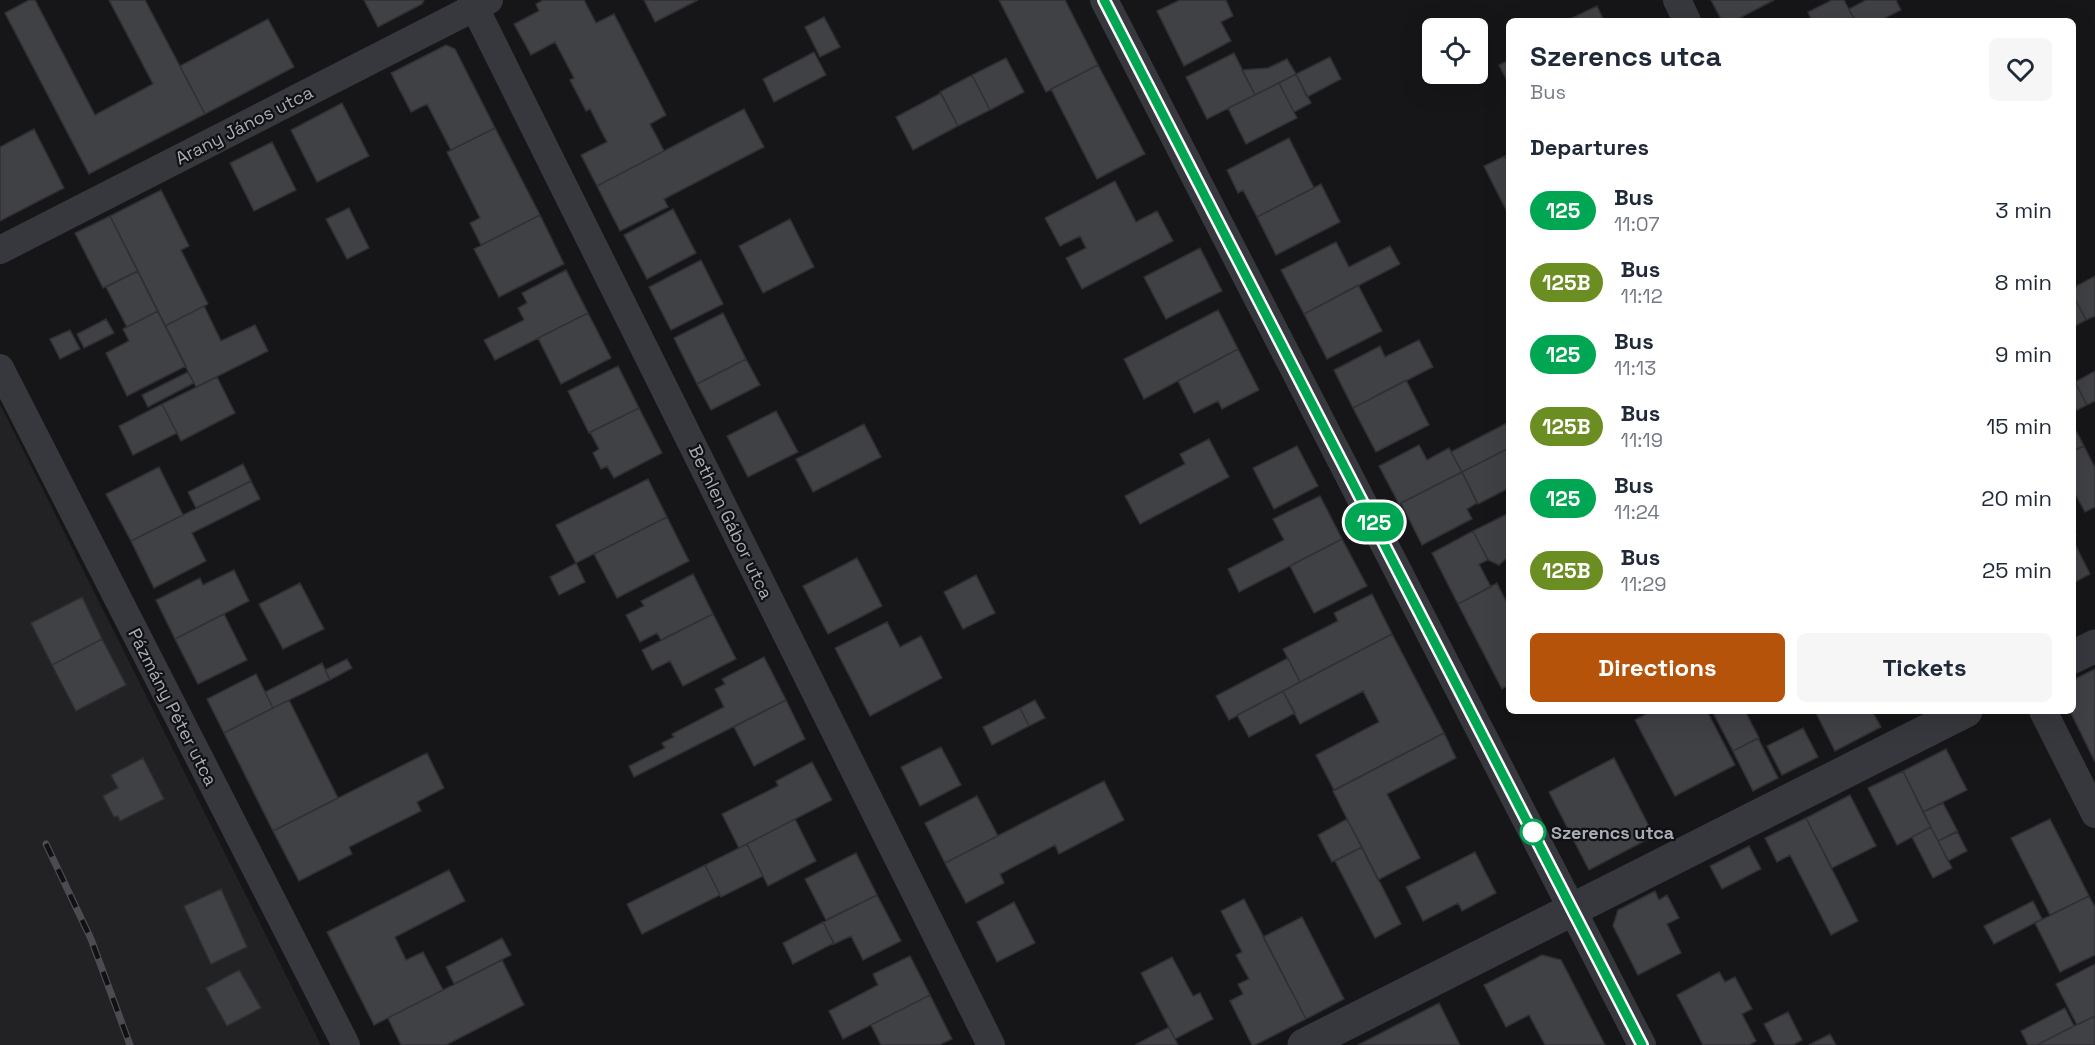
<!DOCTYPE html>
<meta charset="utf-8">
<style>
body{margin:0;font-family:"Space Grotesk",sans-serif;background:#f6f6f7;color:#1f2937;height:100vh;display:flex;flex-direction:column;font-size:22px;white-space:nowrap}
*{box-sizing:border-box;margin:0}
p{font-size:20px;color:#747a83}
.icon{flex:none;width:33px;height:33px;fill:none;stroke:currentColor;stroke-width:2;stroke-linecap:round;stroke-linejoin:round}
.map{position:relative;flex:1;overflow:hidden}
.side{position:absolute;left:1506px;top:18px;width:570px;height:696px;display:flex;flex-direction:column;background:#fff;border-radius:9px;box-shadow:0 6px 24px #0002}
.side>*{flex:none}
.badge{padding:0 12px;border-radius:20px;font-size:21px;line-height:39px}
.controls{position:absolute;left:1422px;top:18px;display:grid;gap:12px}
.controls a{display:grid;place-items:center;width:66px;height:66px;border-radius:9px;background:#fff;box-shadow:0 6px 24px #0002;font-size:30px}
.map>.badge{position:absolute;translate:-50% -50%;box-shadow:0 0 0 3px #fff}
h2{padding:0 24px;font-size:22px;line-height:54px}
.round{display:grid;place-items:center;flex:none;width:63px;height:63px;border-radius:9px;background:#f6f6f7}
.head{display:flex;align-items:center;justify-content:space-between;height:102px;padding:0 24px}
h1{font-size:28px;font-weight:700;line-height:45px}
.action{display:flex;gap:12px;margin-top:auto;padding:12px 24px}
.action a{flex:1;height:69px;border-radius:9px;background:#b45309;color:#fff;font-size:24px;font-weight:700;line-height:69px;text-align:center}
.action a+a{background:#f6f6f7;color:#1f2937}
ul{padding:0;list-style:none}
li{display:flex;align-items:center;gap:18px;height:72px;padding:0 24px}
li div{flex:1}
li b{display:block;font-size:22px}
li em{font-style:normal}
li .badge{min-width:66px;font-weight:700;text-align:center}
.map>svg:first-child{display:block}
.built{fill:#222225}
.building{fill:#404145;stroke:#303034;stroke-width:1.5}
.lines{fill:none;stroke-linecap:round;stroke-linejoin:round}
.minor{stroke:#37383d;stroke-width:28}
.tertiary{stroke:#37383d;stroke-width:33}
.rail-casing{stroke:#4a4c52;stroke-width:7}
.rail{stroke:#111113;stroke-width:4.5;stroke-dasharray:14;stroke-linecap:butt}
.line-casing{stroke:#fff;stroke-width:14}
.line{stroke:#00a651;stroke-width:9}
.stop-dot{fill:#fff;stroke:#00a651;stroke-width:3}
.labels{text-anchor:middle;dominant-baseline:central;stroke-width:4.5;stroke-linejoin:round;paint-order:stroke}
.street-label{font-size:18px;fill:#a8adb8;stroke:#111113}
.stop-label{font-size:18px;font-weight:bold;fill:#a8adb8;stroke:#111113;text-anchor:start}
</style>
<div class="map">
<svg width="2095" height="1045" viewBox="0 0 2095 1045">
<rect width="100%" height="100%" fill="#161618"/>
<path class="built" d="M0,404L321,1045H0Z"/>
<path class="building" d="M29,0H35L95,115L153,84L109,0H145L205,114L89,174L5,13Z
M364,0H424L422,4L378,27Z
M543,0H584L596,23L614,14L666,115L650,124L664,151L597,186L581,155L607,142L590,109L586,111L570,80L574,78L555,42L531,55L514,24L539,11L536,4Z
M644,0H698L655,22Z
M999,0H1065L1098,65L1046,92Z
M1180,0H1226L1233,16L1221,22L1231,41L1184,66L1157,11Z
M1711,0H1774L1734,21H1722Z
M1832,0H1844L1855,21H1812L1808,12Z
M1866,0H1896L1901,10L1879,21H1855L1849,9Z
M1597,6L1604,21H1566Z
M824,17L840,47L820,57L805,27Z
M268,19L294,67L205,114L180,66Z
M446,45L455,49L495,128L451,150L427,104L411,112L391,73Z
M814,52L826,75L774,102L763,79Z
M1234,53L1255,95L1207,119L1186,77Z
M1330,57L1341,79L1307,97L1296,74Z
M1006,58L1024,92L990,110L972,75Z
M1287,59L1296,74L1255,95L1242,70L1268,68Z
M1509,60V85L1499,65Z
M1098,65L1145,154L1097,179L1051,89Z
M1296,74L1311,103L1294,112L1279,83Z
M972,75L990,110L958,126L940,92Z
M1279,83L1297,118L1246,144L1228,108Z
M941,93L958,126L913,150L896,117Z
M342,103L369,156L317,182L291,130Z
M744,109L764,147L664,199L668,207L620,231L597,186Z
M495,128L540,215L481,245L470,223L480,218L447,152Z
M34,129L64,188L0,221V147Z
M1289,138L1314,188L1257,217L1243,190L1238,193L1227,170Z
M272,142L296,190L254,211L230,163Z
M1505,156L1509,164V216L1484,166Z
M1115,181L1136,222L1157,211L1173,241L1082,289L1066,258L1086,248L1080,236L1060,246L1045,218Z
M1321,184L1340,222L1276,255L1257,217Z
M161,190L189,246L181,250L208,304L165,326L110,216Z
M349,208L369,248L347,259L326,219Z
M673,209L696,253L647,279L624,235Z
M540,215L564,264L499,297L474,249Z
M110,216L138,271L103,288L75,233Z
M790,219L814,267L763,293L739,246Z
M1336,242L1349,267L1390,246L1400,264L1304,314L1281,270Z
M1200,248L1222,291L1166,319L1144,277Z
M701,260L723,304L671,330L649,287Z
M566,270L588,313L495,360L484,340L524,320L518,308L527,303L522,293Z
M138,271L158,311L127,327L106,287Z
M2095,276V316L2086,320L2073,295V288Z
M1358,285L1382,331L1327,359L1304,314Z
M2073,295L2086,320L2073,327Z
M204,306L221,341L255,325L268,351L196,387L165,326Z
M1218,310L1238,349L1144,399L1124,359Z
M158,311L186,366L127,396L106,353L129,341L123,329Z
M588,313L611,358L561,384L538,338Z
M723,313L746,359L697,384L674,338Z
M106,319L114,333L84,348L77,334Z
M70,330L80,349L60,359L50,339Z
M1419,340L1433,367L1353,408L1334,370L1380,346L1385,357Z
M1238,349L1259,390L1222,409L1218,401L1194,413L1178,381Z
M746,359L760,385L711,410L697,384Z
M618,366L639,408L589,433L568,391Z
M2095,371V401L2087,405L2075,382Z
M188,372L194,383L148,407L142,395Z
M217,377L235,413L181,441L162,404Z
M2073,379L2087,405L2073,412Z
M1406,380L1429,425L1376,452L1353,408Z
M162,404L177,433L133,455L119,426Z
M639,408L662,453L614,478L607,466L601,469L593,453L599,449L590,432Z
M776,411L798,452L748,477L727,436Z
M1509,422V448L1462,472L1451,452Z
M864,424L881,457L813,492L796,459Z
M2073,425L2084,446L2073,451Z
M1209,439L1229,477L1140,524L1125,496L1185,464L1180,454Z
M1419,445L1427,460L1449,448L1462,472L1399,504L1379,466Z
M1297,446L1318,486L1274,509L1253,468Z
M2084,446L2095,468V507L2085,512L2073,490V451Z
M1509,448V488L1478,504L1462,472Z
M243,464L251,481L196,508L188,492Z
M159,467L183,515L131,541L106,494Z
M1462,472L1477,503L1467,509L1472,519L1422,545L1401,503Z
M648,479L667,517L576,563L556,525Z
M251,481L260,499L192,533L206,561L154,588L131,541Z
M1320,496L1342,539L1239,592L1228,569L1284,540L1273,519Z
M1509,513V556L1499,565L1488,560L1473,531Z
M667,517L689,561L617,598L594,554Z
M2073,530L2076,535L2074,542L2090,574L2075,582L2073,590Z
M1473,531L1488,560L1479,564L1491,587L1458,604L1432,553Z
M1342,539L1367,586L1314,613L1290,566Z
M857,558L882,606L828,634L803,586Z
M576,563L585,582L559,595L550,577Z
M234,570L249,601L175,639L156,600L200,578L203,585Z
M693,574L713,614L661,640L657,633L640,642L626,615L644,606L641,601Z
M976,575L995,613L963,629L944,592Z
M300,583L324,629L283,649L259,604Z
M1497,583L1509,607V685L1502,689L1458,604Z
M1372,594L1392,634L1300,682L1283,649L1338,621L1334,613Z
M82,597L102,639L52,665L31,623Z
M224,614L247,660L198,684L175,639Z
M713,614L736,659L683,686L670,661L652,670L642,650Z
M887,622L900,647L921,636L942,678L870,716L835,648Z
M1392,634L1444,733L1334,790L1316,755L1379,722L1363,691L1300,724L1283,691Z
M102,639L126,685L76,711L52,665Z
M764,657L786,700L634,777L629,766L665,748L662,743L674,737L672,734L724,707L715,689L725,684L722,679Z
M1288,658L1300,682L1229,720L1216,696Z
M347,659L352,668L330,680L325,670Z
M322,663L330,680L273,708L265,692Z
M2095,669V762L2070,711H2073V680Z
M256,674L273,708L224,733L207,699Z
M1283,691L1295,713L1249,737L1237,715Z
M289,700L338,798L273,831L224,733Z
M786,700L805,739L754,766L734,727Z
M1035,700L1045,718L1029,726L1020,708Z
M1020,708L1029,726L992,745L983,727Z
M1647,711H1707L1735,765L1675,796L1635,720L1648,713Z
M1712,711H1745L1759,738L1733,751Z
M1815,711H1872L1881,727L1835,751Z
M1803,728L1818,757L1782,775L1767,746Z
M1444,733L1456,758L1387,794L1420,858L1378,880L1333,791Z
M1758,738L1778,778L1753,791L1733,751Z
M941,747L961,785L920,806L901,767Z
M1946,749L1967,790L1923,812L1903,771Z
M427,753L444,788L417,802L421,811L349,847L352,854L299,881L273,831Z
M143,758L164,799L120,821L118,816L114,817L103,796L118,788L111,775Z
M1614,758L1654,836L1589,870L1549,792Z
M812,762L832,800L739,848L722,814L778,786L776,781Z
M1903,771L1931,827L1897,845L1868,788Z
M1104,781L1124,820L1059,854L1055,845L1000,874L1004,883L966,903L945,863Z
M1850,795L1876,846L1832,868L1806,818Z
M977,796L998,836L945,863L925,823Z
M1943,803L1958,832L1938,841L1923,812Z
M1806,818L1858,921L1831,935L1790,855L1777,862L1765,838Z
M795,819L816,861L768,886L747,844Z
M1347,819L1362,847L1332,862L1318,835Z
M2050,819L2089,896L2050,915L2011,838Z
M1931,827L1952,868L1933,878L1912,837Z
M1957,831L1967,851L1948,861L1938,841Z
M747,844L763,876L721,897L705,865Z
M1749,846L1761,869L1722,889L1710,866Z
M1362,847L1401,924L1375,938L1335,861Z
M1475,852L1496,893L1462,911L1458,903L1423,921L1406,887Z
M856,853L877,895L826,920L805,879Z
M705,865L720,895L642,934L627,904Z
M449,870L465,901L395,937L406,960L423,952L443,990L374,1025L327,932Z
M221,889L247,947L211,964L184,906Z
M1655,891L1659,900L1667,895L1679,918L1667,924L1681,953L1638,975L1613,926L1618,910Z
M877,895L901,941L863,960L851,936L834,944L823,922Z
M2089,896L2095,907V955L2060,972L2035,923Z
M1244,899L1306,1019L1255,1045H1252L1230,1001L1243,994L1238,984L1249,979L1236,955L1242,952L1221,911Z
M2033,901L2042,919L1994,944L1984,926Z
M1014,902L1035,943L997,962L977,922Z
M1302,917L1344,999L1306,1019L1263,937Z
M823,922L834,943L793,964L783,943Z
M502,938L511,955L454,984L446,967Z
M1542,955L1561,960L1605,1045H1545L1529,1015L1506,1027L1484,985Z
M910,956L930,995L843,1039L829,1011L878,985L873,974Z
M1172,957L1193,996L1200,993L1213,1019L1175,1039L1141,973Z
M502,960L524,1005L446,1045H401L388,1018Z
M2095,964V1016L2077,1025L2056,984Z
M239,970L261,1008L227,1026L206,988Z
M1719,972L1725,982L1735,977L1752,1009L1742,1014L1756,1041L1749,1045H1703L1677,995Z
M930,995L952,1039L939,1045H881L871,1025Z
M1439,1003L1460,1045H1358Z
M2065,1008L2074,1026L2037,1045H2028L2021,1031Z
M1788,1012L1802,1040L1793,1045H1775L1764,1024Z
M2095,1016V1045H2037L2074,1026Z
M1169,1027L1178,1045H1135Z
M1830,1034L1836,1045H1809Z"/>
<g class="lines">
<path class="minor" d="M471,0L991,1045
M1104,0L1642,1045
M1677,0L1687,21
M0,250L489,0
M0,368L346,1045
M2043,711L2095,814"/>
<path class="tertiary" d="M2073,657L2095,646
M1304,1045L1966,711"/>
<g class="rail-casing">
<path id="rail" d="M46,844L91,939L130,1045"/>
</g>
<use href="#rail" class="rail"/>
</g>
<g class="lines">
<g class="line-casing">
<path id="line" d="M1104,0L1642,1045"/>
</g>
<use href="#line" class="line"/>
</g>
<circle class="stop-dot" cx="1533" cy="832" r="12"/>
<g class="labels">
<g class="street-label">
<text transform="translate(244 125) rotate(-27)">Arany János utca</text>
<text transform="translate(731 522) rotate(64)">Bethlen Gábor utca</text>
<text transform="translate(173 707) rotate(63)">Pázmány Péter utca</text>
</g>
<g class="stop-label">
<text x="1551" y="832">Szerencs utca</text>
</g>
</g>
</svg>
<div class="controls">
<a><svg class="icon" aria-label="locate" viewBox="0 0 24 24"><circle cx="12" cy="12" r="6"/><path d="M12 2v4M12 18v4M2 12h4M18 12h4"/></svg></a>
</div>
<b class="badge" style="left:1374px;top:522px;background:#00a651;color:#fff">125</b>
<section class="side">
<div class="head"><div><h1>Szerencs utca</h1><p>Bus</p></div><a class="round"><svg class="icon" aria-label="heart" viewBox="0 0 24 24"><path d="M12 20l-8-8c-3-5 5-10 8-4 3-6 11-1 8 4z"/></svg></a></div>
<h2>Departures</h2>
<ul>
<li><span class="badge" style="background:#00a651;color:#fff">125</span><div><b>Bus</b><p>11:07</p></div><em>3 min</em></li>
<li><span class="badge" style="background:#6b8e23;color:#fff">125B</span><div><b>Bus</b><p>11:12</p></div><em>8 min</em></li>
<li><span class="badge" style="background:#00a651;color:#fff">125</span><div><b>Bus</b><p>11:13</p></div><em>9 min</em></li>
<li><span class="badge" style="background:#6b8e23;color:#fff">125B</span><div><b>Bus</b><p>11:19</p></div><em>15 min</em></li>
<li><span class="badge" style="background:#00a651;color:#fff">125</span><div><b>Bus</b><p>11:24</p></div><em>20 min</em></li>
<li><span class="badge" style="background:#6b8e23;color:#fff">125B</span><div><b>Bus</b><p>11:29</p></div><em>25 min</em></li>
</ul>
<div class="action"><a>Directions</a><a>Tickets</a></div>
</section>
</div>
